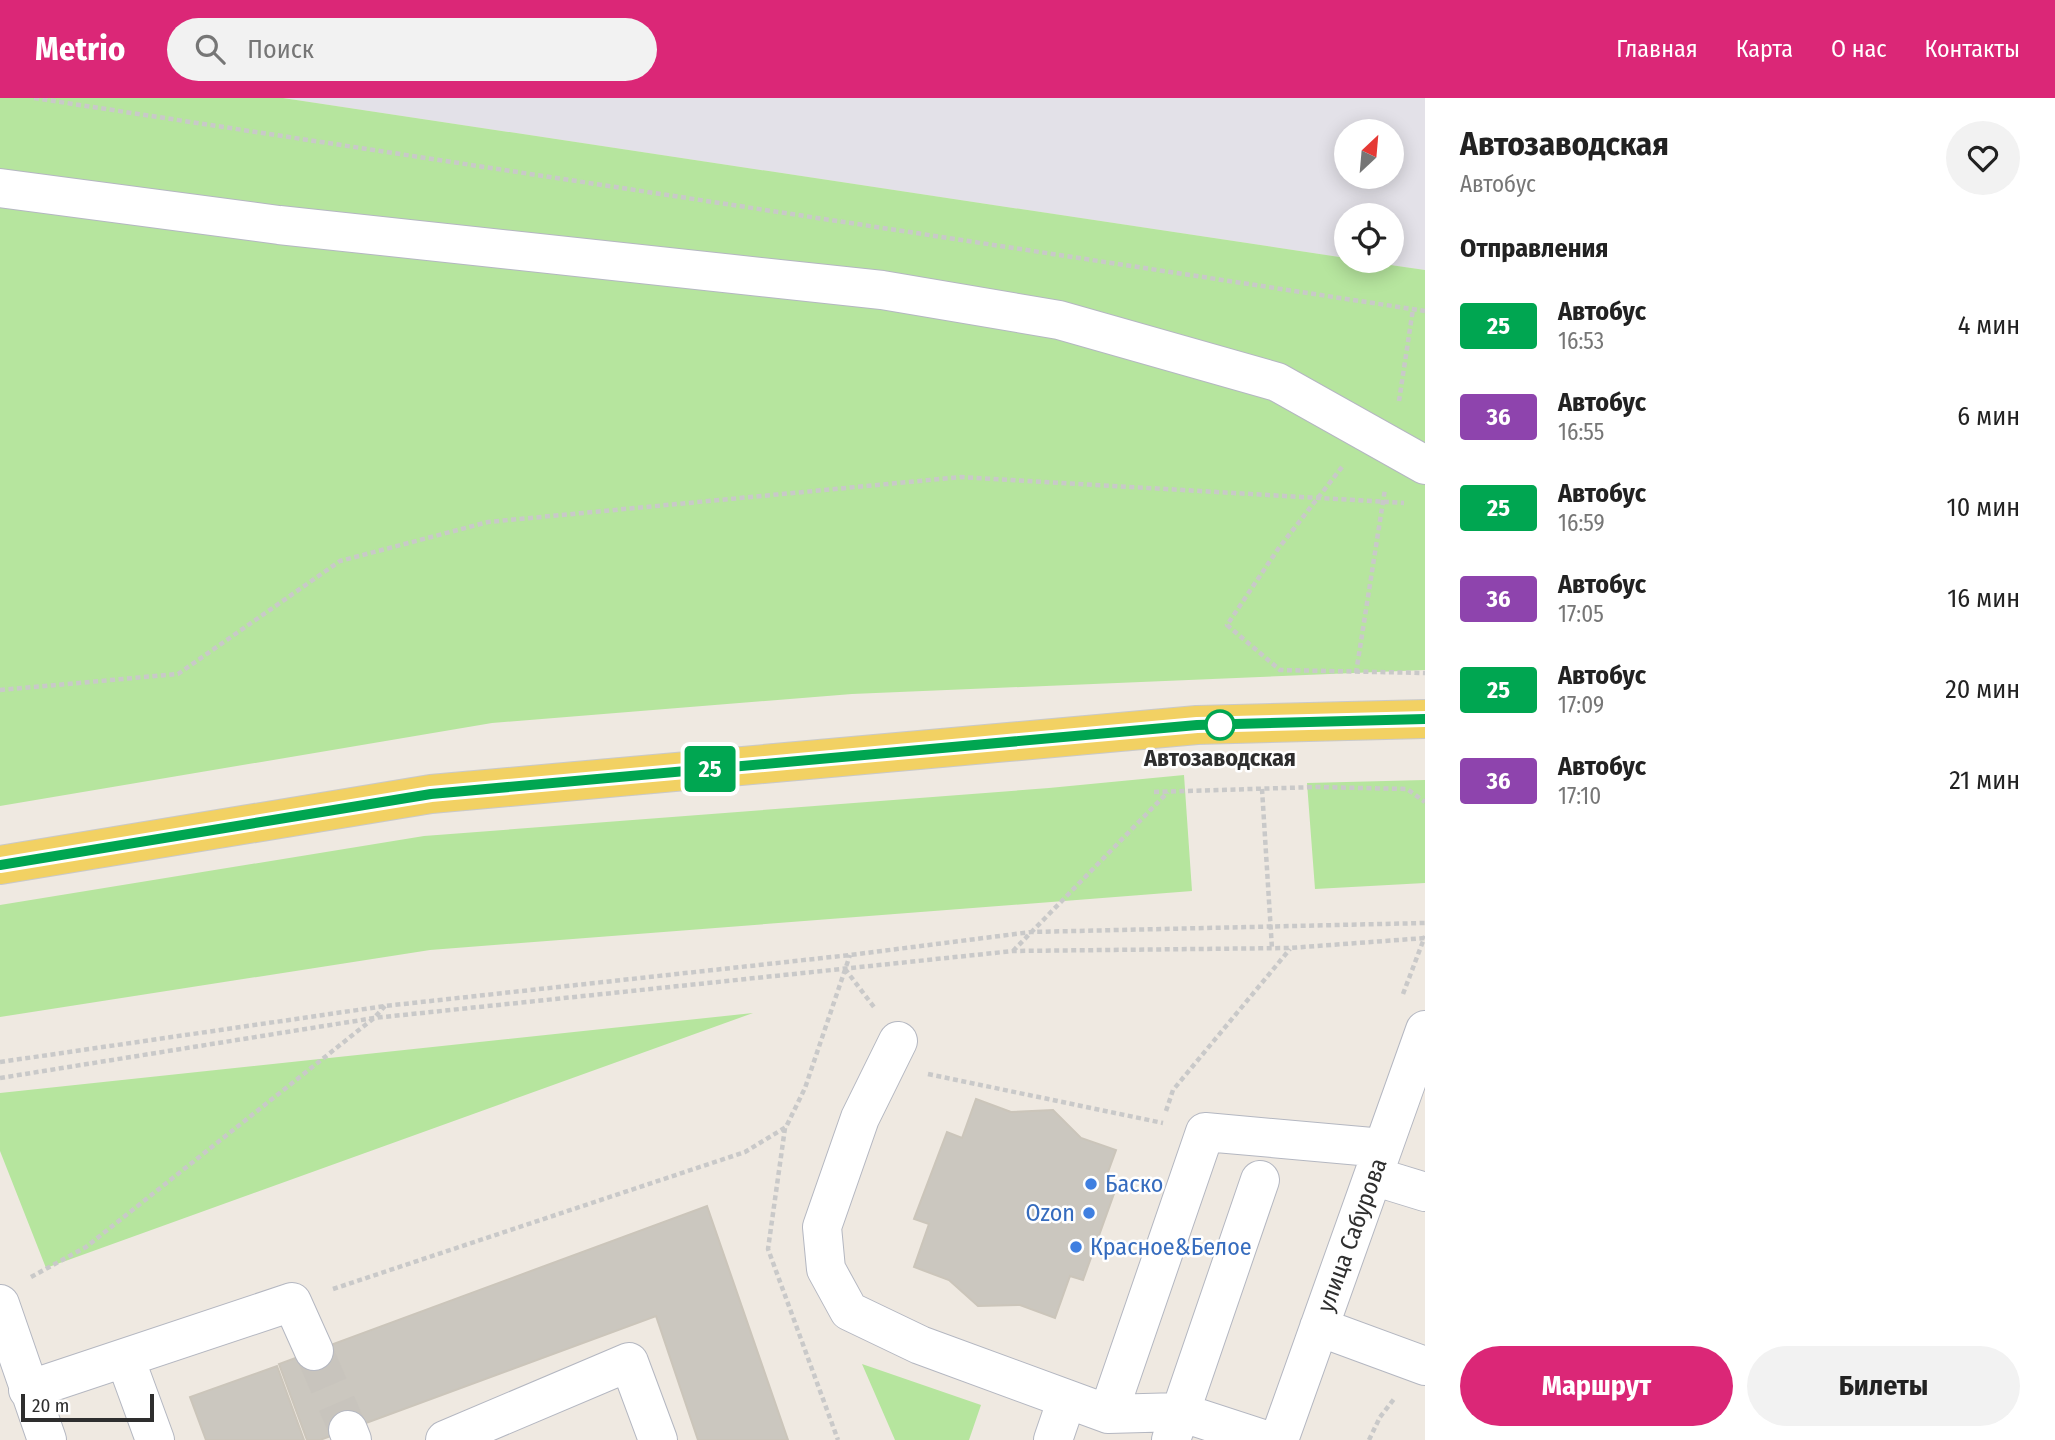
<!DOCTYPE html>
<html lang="ru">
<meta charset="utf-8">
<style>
body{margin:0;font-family:"Fira Sans Condensed",sans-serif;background:#f2f2f2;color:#222;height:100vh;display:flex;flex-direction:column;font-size:26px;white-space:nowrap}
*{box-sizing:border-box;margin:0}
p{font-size:23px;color:#767676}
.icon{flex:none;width:38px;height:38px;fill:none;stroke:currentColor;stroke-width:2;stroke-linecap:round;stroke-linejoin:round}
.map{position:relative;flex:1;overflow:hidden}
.panel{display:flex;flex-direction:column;background:#fff;width:630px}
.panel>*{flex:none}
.badge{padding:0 14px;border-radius:5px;font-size:24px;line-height:46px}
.needle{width:46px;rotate:26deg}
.buttons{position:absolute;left:1334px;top:21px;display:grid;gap:14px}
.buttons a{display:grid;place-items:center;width:70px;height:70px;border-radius:50%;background:#fff;box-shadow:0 4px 18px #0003;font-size:35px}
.scale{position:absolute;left:21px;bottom:18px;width:133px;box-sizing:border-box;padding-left:7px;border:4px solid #2e2e2e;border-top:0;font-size:19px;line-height:24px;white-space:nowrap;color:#2e2e2e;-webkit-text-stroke:5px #fff;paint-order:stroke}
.map>.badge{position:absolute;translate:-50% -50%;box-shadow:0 0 0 4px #fff}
h2{padding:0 35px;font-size:26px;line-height:63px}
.round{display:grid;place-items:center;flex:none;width:74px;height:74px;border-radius:37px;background:#f2f2f2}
.head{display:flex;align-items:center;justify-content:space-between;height:119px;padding:0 35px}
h1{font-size:33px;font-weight:700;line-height:52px}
.action{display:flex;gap:14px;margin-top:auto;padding:14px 35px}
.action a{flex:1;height:80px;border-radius:42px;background:#db2777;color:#fff;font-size:28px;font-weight:700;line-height:80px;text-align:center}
.action a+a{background:#f2f2f2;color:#222}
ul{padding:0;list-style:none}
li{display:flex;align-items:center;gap:21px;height:91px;padding:0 35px}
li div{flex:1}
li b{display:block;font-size:26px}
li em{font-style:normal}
li .badge{min-width:77px;font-weight:700;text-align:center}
header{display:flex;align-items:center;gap:42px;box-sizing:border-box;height:98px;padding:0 35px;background:#db2777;color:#fff}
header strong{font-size:33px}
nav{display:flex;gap:38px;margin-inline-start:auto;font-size:24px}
.search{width:490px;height:63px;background:#f2f2f2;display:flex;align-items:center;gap:18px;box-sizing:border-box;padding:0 24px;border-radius:38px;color:#767676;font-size:26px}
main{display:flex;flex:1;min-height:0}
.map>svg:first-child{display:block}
.industrial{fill:#e3e1e8;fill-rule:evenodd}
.green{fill:#b6e59e}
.building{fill:#cbc7bf;stroke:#cbc5ba;stroke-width:2}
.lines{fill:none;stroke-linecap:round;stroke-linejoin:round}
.minor-tunnel{stroke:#c8c4bd;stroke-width:38;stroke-dasharray:38 19;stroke-linecap:butt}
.minor-casing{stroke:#b4b7c1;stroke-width:40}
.major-casing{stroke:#c9c9c9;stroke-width:40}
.path{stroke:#c9c9c9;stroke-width:4.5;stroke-dasharray:5 3.5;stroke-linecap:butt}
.minor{stroke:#fff;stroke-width:38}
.major{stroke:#f2d163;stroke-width:38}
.line-casing{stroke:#fff;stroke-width:16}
.line{stroke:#00a651;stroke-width:10}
.stop-dot{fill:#fff;stroke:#00a651;stroke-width:3.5}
.shop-dot{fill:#3f7fe0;stroke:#fff;stroke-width:2.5}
.labels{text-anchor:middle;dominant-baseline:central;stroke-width:5;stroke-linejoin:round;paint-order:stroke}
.stop-label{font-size:24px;font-weight:bold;fill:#2e2e2e;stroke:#fff}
.shop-label{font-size:24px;fill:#366cbe;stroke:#fff;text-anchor:start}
.street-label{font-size:24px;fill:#2e2e2e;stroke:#fff}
</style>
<header>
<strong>Metrio</strong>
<div class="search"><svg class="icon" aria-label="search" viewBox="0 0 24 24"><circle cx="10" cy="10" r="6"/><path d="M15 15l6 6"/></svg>Поиск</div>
<nav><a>Главная</a><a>Карта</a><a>О нас</a><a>Контакты</a></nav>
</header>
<main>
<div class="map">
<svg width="1425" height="1342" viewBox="0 0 1425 1342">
<rect width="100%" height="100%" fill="#efe9e1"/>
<path class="industrial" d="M283,0H1425V172L1363,163H1391V117H1346V160ZM1346,33H1391V79H1346Z"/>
<path class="green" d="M0,0H283L1346,160V163H1363L1425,172V572L852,596L492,625L0,708Z
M1184,677L1192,793L430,852L0,919V807L424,738L1049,690Z
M1425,682V785L1315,791L1307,685Z
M753,915L46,1170L0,1053V995Z
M862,1266L981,1307L969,1342H895Z"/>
<path class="building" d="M976,1001L1011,1014L1053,1012L1081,1040L1116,1052L1104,1085L1116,1090L1083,1182L1070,1178L1055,1220L1020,1207L978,1208L949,1182L914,1169L929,1126L914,1121L947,1034L962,1040Z
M707,1108L788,1342H698L656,1218L320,1342H307L279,1266Z
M277,1268L304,1342H206L190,1299Z"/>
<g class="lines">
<path class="minor-tunnel" d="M314,1253L348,1332"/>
<g class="minor-casing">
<path id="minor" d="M0,90L279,127L882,192L1059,222L1277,284L1425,367
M898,943L860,1020L822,1129L826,1171L849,1213L920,1247L1108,1316L1205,1034L1383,1050
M1373,1078L1425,1094
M0,1206L47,1342
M1319,1229L1425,1268
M125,1260L155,1342
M28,1292L292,1204L314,1253
M1108,1316L1180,1314L1266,1342
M348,1332L352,1342
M445,1342L629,1264L658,1342
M1053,1342L1067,1301
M1171,1342L1260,1082
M1279,1342L1425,932"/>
</g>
<g class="major-casing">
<path id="major" d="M0,767L431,696L1197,627L1425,621"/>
</g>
<path class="path" d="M34,0L1425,213
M1399,303L1413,211
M1342,369L1278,451L1227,527L1280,572L1425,575
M1356,575L1385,391
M0,592L178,576L340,463L488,424L961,379L1404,405
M1262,691L1272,851
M1154,694L1316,689L1407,691L1425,704
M1013,853L1168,694
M845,871L874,909
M1403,896L1425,838
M0,964L385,908L850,857L1031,834L1425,825
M928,976L1163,1025
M0,980L374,920L1013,853L1290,850L1425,840
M1166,1013L1173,992L1290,851
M785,1030L768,1151L838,1342
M31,1179L86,1149L374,920L385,908
M333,1191L745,1054L786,1029L805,990L850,857
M1369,1342L1380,1319L1394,1301"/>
<use href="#minor" class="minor"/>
<use href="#major" class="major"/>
</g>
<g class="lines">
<g class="line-casing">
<path id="line" d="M0,767L431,696L1197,627L1425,621"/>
</g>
<use href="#line" class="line"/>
</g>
<circle class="stop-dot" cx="1220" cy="627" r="14"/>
<g class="shop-dot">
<circle cx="1091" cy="1086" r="7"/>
<circle cx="1089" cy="1115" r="7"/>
<circle cx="1076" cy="1149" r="7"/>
</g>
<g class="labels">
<g class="stop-label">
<text x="1220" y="660">Автозаводская</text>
</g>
<g class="shop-label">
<text x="1105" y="1086">Баско</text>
<text x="1075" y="1115" text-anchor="end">Ozon</text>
<text x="1090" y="1149">Красное&amp;Белое</text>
</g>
<g class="street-label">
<text transform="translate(1352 1137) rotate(-70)">улица Сабурова</text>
</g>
</g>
</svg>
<div class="buttons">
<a><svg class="needle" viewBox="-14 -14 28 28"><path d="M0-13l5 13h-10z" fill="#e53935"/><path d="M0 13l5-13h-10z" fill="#767676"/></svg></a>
<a><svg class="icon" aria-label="locate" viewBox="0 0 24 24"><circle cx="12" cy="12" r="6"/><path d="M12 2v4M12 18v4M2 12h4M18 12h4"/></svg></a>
</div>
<div class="scale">20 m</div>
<b class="badge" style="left:710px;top:671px;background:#00a651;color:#fff">25</b>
</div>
<section class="panel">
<div class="head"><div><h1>Автозаводская</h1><p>Автобус</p></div><a class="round"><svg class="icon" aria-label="heart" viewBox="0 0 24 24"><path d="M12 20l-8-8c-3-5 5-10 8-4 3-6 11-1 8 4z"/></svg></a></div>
<h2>Отправления</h2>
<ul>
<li><span class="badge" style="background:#00a651;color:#fff">25</span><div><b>Автобус</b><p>16:53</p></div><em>4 мин</em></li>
<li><span class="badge" style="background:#8e44ad;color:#fff">36</span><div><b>Автобус</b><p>16:55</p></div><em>6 мин</em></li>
<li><span class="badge" style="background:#00a651;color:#fff">25</span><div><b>Автобус</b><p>16:59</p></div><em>10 мин</em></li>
<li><span class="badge" style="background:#8e44ad;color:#fff">36</span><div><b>Автобус</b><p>17:05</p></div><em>16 мин</em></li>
<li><span class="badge" style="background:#00a651;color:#fff">25</span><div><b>Автобус</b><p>17:09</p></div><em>20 мин</em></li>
<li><span class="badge" style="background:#8e44ad;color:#fff">36</span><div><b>Автобус</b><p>17:10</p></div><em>21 мин</em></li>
</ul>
<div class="action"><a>Маршрут</a><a>Билеты</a></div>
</section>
</main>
